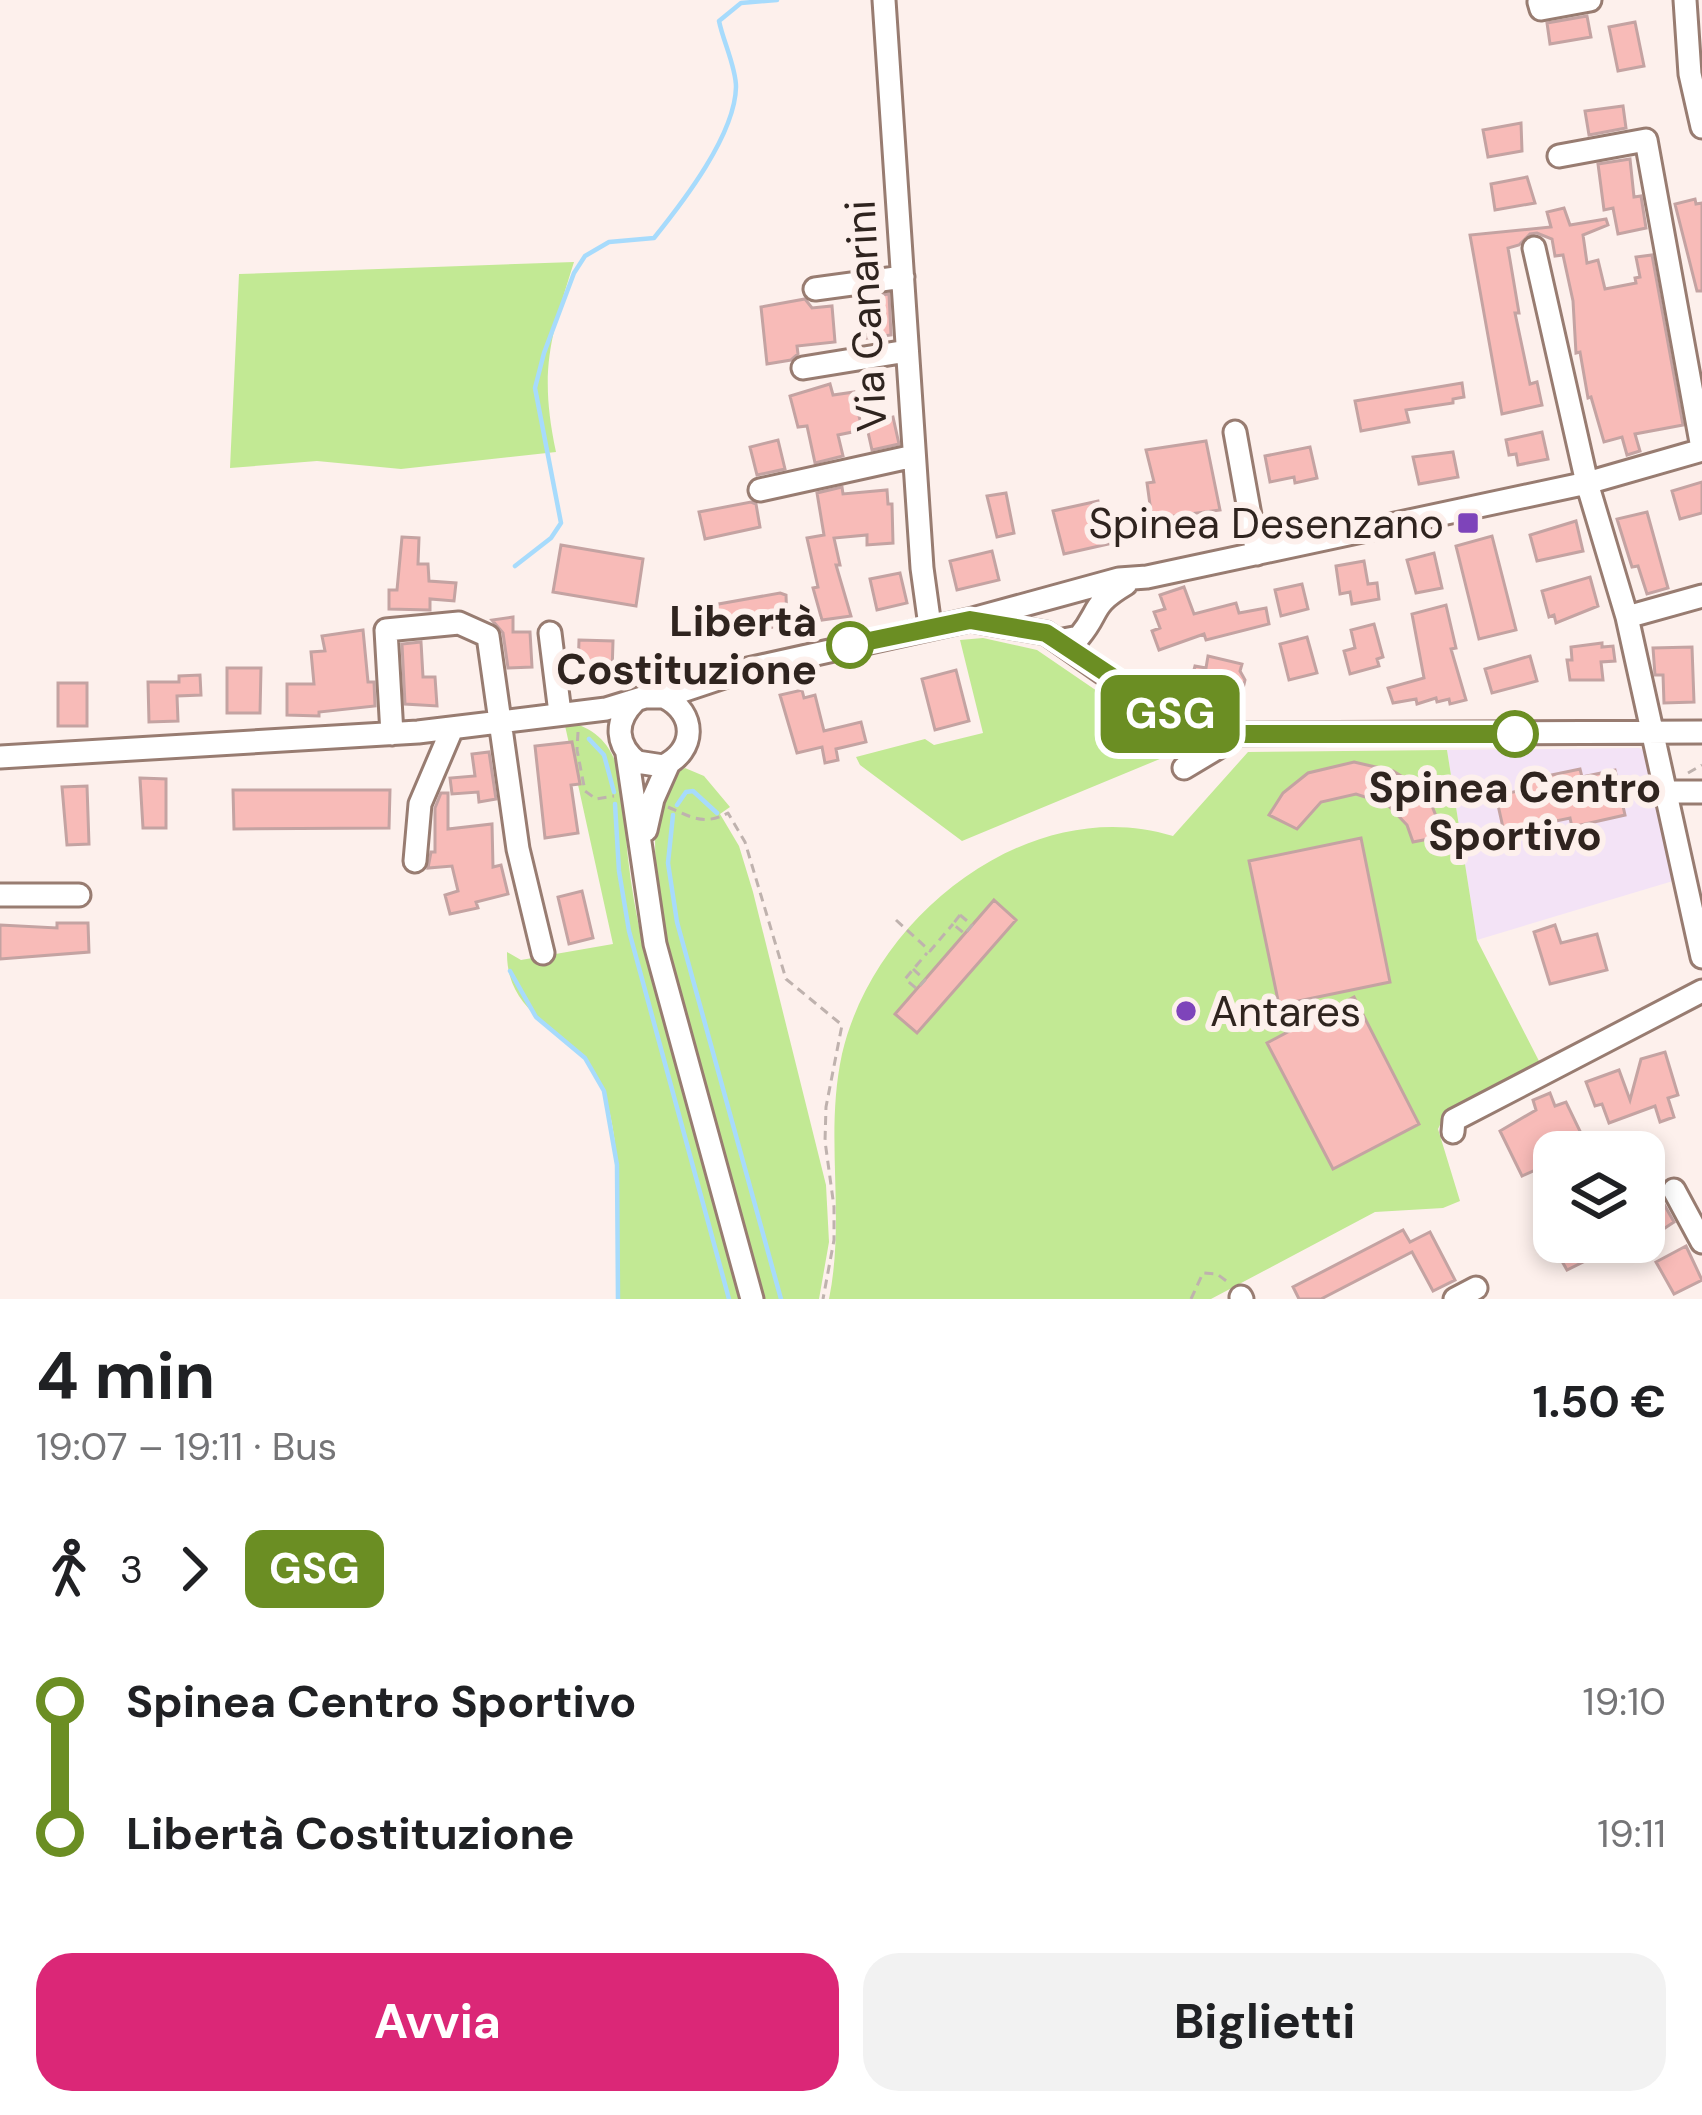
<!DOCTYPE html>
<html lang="it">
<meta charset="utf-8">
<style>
body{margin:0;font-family:"DM Sans",sans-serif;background:#f2f2f2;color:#202124;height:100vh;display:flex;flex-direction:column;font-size:45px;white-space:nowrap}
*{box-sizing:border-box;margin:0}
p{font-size:39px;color:#757577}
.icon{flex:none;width:66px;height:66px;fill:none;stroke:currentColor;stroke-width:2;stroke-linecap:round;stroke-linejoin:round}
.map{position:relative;height:1299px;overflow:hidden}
.details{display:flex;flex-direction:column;background:#fff;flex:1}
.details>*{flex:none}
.badge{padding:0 24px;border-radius:18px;font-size:42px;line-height:78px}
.controls{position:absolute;left:1533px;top:1131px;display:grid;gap:24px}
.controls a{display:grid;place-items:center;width:132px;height:132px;border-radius:24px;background:#fff;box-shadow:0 6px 18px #0003;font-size:60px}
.map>.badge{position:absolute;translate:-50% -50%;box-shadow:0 0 0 6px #fff}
.legs{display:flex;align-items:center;gap:18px;height:132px;padding:0 36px;font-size:39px}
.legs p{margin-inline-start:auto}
.summary{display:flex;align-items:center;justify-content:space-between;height:204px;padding:0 36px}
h1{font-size:66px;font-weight:700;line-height:90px}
.primary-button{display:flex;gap:24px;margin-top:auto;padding:24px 36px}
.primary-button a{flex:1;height:138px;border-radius:36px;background:#db2777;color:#fff;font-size:48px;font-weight:700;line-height:138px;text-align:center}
.primary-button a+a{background:#f2f2f2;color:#202124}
ul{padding:0 36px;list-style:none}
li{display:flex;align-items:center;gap:42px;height:132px;font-size:45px}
li i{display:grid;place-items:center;width:18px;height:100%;margin:0 15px;background:currentColor}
li i::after{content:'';width:30px;height:30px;margin:-15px;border:9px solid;border-radius:50%;background:#fff}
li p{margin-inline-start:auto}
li:first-child i{background:linear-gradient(#0000 50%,currentColor 0)}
li:last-child i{background:linear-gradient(currentColor 50%,#0000 0)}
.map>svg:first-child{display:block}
.education{fill:#f3e3f6}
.green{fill:#c2e994}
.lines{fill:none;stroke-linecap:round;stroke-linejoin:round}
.stream{stroke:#a7dbfc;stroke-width:4.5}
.building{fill:#f8bbb8;stroke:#c4a3a2;stroke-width:3}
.minor-casing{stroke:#987c71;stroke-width:27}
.path{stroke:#bfb2ae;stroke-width:3;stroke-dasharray:9 6;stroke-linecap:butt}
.minor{stroke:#fff;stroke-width:21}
.line-1-casing{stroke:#fff;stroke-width:27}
.line-1{stroke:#6b8e23;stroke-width:18}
.poi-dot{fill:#7e44ba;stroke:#fdf0ec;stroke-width:4.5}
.stop-1-dot{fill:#fff;stroke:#6b8e23;stroke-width:6}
.labels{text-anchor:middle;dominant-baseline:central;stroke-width:12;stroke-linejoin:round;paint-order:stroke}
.street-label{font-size:42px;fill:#2f241f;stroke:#fdf0ec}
.poi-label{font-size:42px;fill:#2f241f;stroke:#fdf0ec;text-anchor:end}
.stop-label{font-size:42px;font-weight:bold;fill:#2f241f;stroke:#fdf0ec;text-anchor:end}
</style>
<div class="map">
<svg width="1702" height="1299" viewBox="0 0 1702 1299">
<rect width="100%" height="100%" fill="#fdf0ec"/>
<path class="education" d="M1639,748L1649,752L1673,881L1477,940L1447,750Z"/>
<path class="green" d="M574,262C550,338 539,372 556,452L401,469L317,461L230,468L239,274Z
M983,638L1037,650L1138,719L1196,744L962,841L860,765L856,757L925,739L934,745L983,733L960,640Z
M564,721C632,733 622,804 628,858C631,886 636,913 642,941L741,1299H618C618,1234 625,1146 601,1084C580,1030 506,1023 507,952L521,960L613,944Z
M1447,750L1477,940L1540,1063L1446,1113L1438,1129L1460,1201L1443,1208L1375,1212L1211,1299H829C846,1215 824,1137 842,1054C874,915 1031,792 1173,836L1248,752Z
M685,768L704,776L730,807L720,814L739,846L753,892L826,1185L829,1242L819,1299H765L668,944C659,904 637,789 685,768Z"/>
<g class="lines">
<path class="stream" d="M515,566L551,538L561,523L535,388L544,353L574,273L585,256L609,242L654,238C683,202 735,135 736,87C736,67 723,41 719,21L741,3L777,0
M589,739L604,755L614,792
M615,804L619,871L629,931L729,1299
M677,805L686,792L693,791L717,813
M673,815L668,863L677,922L781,1299
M510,971L536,1017L585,1058L604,1091L617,1165L618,1299"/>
</g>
<path class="building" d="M1587,16L1591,37L1550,44L1547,23Z
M1635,22L1644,66L1618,71L1609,27Z
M1623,106L1626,128L1589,135L1585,111Z
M1521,123L1522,151L1488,157L1483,130Z
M1630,159L1634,197L1641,196L1646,228L1618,234L1613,208L1604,210L1598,164Z
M1527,177L1535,203L1495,210L1491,184Z
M1695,199L1696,204L1702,203V291H1697L1675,204Z
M1564,208L1570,225L1606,219L1608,225L1583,235L1587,263L1598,260L1605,289L1636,283L1635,278L1640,277L1636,257L1652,255L1683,425L1635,434L1640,451L1627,455L1622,437L1604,442L1591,397L1588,398L1580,352L1576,353L1573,301L1563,255L1555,256L1552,239L1537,233L1530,234L1519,245L1508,248L1519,313H1515L1530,384L1537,382L1542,405L1502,414L1470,235L1551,227L1547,212Z
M889,294L891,335L867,338L865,297Z
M805,299L812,308L832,306L835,342L797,346L798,354L791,360L767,364L761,307Z
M1462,383L1464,397L1453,399V403L1406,410L1409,422L1361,431L1355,401Z
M830,384L833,395L854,392L862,430L838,435L843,456L815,463L807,426L798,427L790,396Z
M893,417L899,444L872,450L866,423Z
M1542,432L1548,459L1518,465L1516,454L1509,455L1506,440Z
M778,440L785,469L757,475L750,447Z
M1206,441L1220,510L1152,519L1147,483L1154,482L1146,450Z
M1310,447L1317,478L1295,483L1294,477L1270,482L1265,456Z
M1453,452L1458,477L1419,484L1413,457Z
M1702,482V513L1680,519L1672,491Z
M842,487L843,494L887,490L888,504H892L893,543L867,545V535L834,538L840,565H836L851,616L822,620L813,588L818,587L807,538L824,535L817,493Z
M1006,493L1014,533L997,537L987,496Z
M1098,501L1108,544L1064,554L1053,511Z
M751,502L756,504L760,527L705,539L699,512Z
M1647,512L1668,588L1647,594L1638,566L1632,567L1617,519Z
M1576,521L1583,551L1537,561L1530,535Z
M1492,536L1516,630L1479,639L1456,546Z
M402,537L419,538L418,564H428L429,581L456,583L454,601L430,599V610L389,609V590H397Z
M561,545L643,559L636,606L553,592Z
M992,551L999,580L957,590L950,561Z
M1434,553L1442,588L1416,593L1407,560Z
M1364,561L1368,584L1377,583L1379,599L1352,604L1350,592L1340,594L1336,566Z
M900,573L907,603L877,610L870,579Z
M1590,577L1598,606L1556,623L1554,615L1549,617L1542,591Z
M1302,584L1308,609L1281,616L1275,590Z
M1184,587L1194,614L1236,603L1239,613L1266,608L1269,624L1206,640L1204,634L1159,650L1152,631L1160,628L1154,612L1165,609L1160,595Z
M780,593L786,595L787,624L769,628L768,623L727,632L724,616L716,618L713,605Z
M1446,605L1456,648L1451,649L1466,700L1450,704L1449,699L1437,702L1436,698L1417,704L1416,699L1393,703L1388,688L1424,678L1412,614Z
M513,617V632H530L532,667L508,668L503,633L492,620Z
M1374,624L1383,657L1377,659L1379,666L1350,674L1344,651L1355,648L1351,630Z
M363,630L368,682H374L375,706L319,712V716L287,715V684H314L311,652L325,651L322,636Z
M1307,637L1317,673L1289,680L1280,644Z
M579,640L613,641L612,673L578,672Z
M421,642L423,677H435L437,706L405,704L402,644Z
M1602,643V647L1613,646L1615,661L1601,662L1603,680H1570L1567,660H1572L1571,647Z
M1692,647L1694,702L1664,703L1663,675H1655L1653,648Z
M1208,656L1242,664L1240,671L1245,680L1241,697L1190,685L1195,666L1206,668Z
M1530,656L1537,681L1492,693L1485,669Z
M227,668H261L260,713H227Z
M956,670L969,721L935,730L922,679Z
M200,675L201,695L177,696L178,721L149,722L148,682H179V676Z
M58,683H87V726H58Z
M802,690L804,698L815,695L824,731L861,722L866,742L836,749L838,760L825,763L822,747L797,753L780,695Z
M572,742L580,784L571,785L578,833L545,838L535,746Z
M489,752L496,799L479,802L478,792L452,794L450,778L475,776L472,754Z
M1354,762L1393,771L1409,781L1432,806L1444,836L1413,842L1407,825L1387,804L1356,794L1321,802L1297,829L1269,815L1283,793L1308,773Z
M1580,769L1582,777L1615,770L1625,815L1572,827L1570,818L1504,832L1496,796L1530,788L1528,780Z
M140,778L166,779V828H143Z
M87,786L89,844L67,845L62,787Z
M233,790H390L389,828L234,829Z
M441,793H448V829L492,824L493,867L501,865L508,894L476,902L478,908L450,914L445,895L458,891L452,866L428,868L431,852H435V808Z
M1361,838L1390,982L1279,1005L1249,861Z
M582,891L593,938L569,944L558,897Z
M994,900L1016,920L917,1033L895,1014Z
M57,923H88L89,952L0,959V925L57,928Z
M1555,925L1561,943L1597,934L1607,970L1550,984L1534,932Z
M1354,997L1419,1124L1333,1169L1267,1043Z
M1665,1052L1678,1095L1668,1098L1674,1117L1660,1122L1655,1106L1609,1123L1602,1104L1595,1106L1586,1082L1619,1070L1630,1100L1641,1059Z
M1550,1093L1555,1106L1566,1102L1590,1152H1554L1539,1161L1542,1167L1522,1176L1500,1131L1536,1110L1533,1100Z
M1644,1169L1674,1222L1653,1236L1644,1222Z
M1554,1214V1242H1579L1587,1260L1567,1270L1539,1221Z
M1403,1230L1410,1242L1430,1232L1455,1280L1433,1291L1412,1252L1321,1299H1299L1293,1287Z
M1686,1246L1702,1280L1674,1294L1656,1262Z"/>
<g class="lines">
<g class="minor-casing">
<path id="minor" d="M884,0L922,568L930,626
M1685,0L1690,74L1702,127
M1539,2L1541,9L1590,0
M1559,156L1646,140L1702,448
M1534,248L1587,483L1627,617L1702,957
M815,289L903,277
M803,368L907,351
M1235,432L1257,554
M760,490L914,456
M1627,617L1702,596
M976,621L1046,633L1136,696L1181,720L1232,734L1702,732
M550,633L560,713
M1058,641L1079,637C1101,611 1089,606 1126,584
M634,702C614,722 616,745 637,762L663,766C696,751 697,713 664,697
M392,734L386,630L459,623L488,636L518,849L543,953
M627,754L655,944L752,1299
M0,757L418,732L606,709L645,697H664L748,669L969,620L1119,579L1147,577L1587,483L1702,450
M1184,768L1224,744L1232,734
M1667,792H1702
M646,830L653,799L669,763
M415,861L420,804L452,729
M0,895H79
M1453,1132L1454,1120L1702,991
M1674,1190L1702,1242
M1241,1297L1242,1299
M1455,1299L1476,1288"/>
</g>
<path class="path" d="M578,732L577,750L585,791L596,799L614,796
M1688,773L1702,765
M668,807C691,817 704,826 728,813L745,842L786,979L842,1025L826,1107L825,1141L834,1207V1240L823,1299
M960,915L972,925L965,934L953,924Z
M896,920L930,951L953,924
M913,969L925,980L917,989L905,979L927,953
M1191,1299L1203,1273L1217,1274L1229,1283"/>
<use href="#minor" class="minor"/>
</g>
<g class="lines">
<g class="line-1-casing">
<path id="line-1" d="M850,645L970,620L1046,633L1159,708L1181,720L1232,734H1515"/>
</g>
<use href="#line-1" class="line-1"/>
</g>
<g class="poi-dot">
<rect x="1456" y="511" width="24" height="24" rx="6"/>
<circle cx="1186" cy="1011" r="12"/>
</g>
<g class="stop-1-dot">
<circle cx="850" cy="645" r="21"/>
<circle cx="1515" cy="734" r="21"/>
</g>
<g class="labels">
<g class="street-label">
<text transform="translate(866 316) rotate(-93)">Via Canarini</text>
</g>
<g class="poi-label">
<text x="1444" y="523">Spinea Desenzano</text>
<text x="1210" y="1011" text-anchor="start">Antares</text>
</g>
<g class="stop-label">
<text x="817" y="621">Libertà<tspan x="817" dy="48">Costituzione</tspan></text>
<text x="1515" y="787" text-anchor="middle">Spinea Centro<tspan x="1515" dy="48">Sportivo</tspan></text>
</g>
</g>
</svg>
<div class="controls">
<a><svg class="icon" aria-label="layers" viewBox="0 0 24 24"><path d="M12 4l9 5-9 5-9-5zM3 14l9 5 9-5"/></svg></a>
</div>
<b class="badge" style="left:1170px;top:714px;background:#6b8e23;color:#fff">GSG</b>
</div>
<section class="details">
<div class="summary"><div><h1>4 min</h1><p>19:07 – 19:11 · Bus</p></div><b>1.50 €</b></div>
<div class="legs"><svg class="icon" aria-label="walk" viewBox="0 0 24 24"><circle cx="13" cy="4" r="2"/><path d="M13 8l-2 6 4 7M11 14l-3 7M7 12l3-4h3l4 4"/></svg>3<svg class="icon" aria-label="forward" viewBox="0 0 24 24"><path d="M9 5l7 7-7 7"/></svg><b class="badge" style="background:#6b8e23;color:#fff">GSG</b></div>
<ul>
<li><i style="color:#6b8e23"></i><b>Spinea Centro Sportivo</b><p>19:10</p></li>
<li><i style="color:#6b8e23"></i><b>Libertà Costituzione</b><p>19:11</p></li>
</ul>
<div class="primary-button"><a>Avvia</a><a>Biglietti</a></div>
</section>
